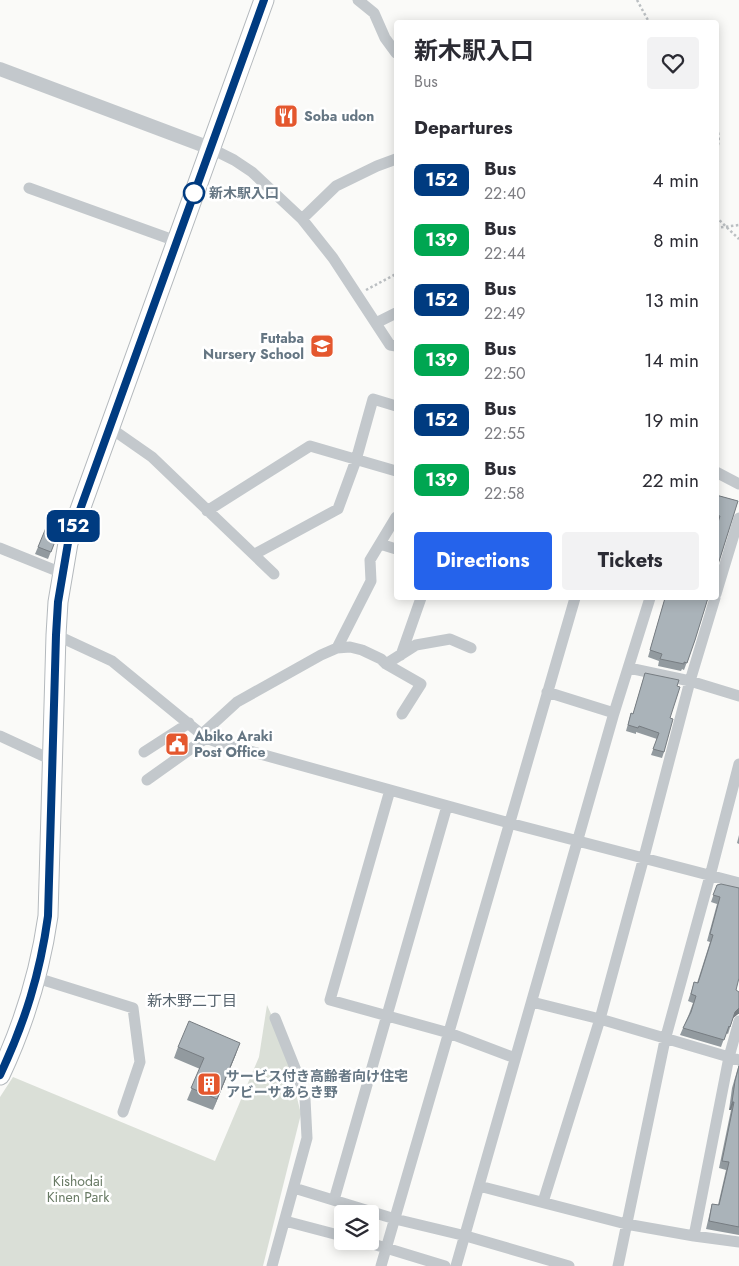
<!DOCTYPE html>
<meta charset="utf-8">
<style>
body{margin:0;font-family:Jost,"Noto Sans JP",sans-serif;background:#f2f2f3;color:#2b2b33;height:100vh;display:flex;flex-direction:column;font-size:19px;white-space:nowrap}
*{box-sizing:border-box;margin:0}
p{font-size:16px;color:#7c7c81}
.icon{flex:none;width:28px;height:28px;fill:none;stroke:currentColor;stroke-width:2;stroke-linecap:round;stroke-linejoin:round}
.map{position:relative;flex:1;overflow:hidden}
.panel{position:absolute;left:394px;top:20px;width:325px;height:580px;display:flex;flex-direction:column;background:#fff;border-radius:5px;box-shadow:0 2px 12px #0003}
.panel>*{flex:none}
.badge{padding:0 10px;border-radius:8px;font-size:18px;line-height:32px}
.controls{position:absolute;left:334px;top:1205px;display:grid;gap:10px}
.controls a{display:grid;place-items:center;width:45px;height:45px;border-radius:5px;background:#fff;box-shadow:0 2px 12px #0003;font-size:25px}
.map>.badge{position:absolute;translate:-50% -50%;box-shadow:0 0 0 2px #fff}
h2{padding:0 20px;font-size:19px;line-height:45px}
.round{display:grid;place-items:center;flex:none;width:52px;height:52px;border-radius:5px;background:#f2f2f3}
.head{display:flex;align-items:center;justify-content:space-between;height:85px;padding:0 20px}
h1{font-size:24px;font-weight:700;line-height:38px}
.cta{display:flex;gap:10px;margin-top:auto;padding:10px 20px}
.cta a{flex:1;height:58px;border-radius:5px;background:#2563eb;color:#fff;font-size:20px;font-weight:700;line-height:58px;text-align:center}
.cta a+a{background:#f2f2f3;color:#2b2b33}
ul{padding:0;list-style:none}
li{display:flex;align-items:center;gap:15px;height:60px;padding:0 20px}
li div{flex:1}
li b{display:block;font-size:19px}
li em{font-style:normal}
li .badge{min-width:55px;font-weight:700;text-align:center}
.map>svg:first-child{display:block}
.green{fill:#dadfd7}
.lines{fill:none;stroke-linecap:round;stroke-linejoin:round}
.trunk-casing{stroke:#b4b9bd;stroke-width:21}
.path{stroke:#bbbfc2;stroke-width:2.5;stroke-dasharray:2.5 2.5;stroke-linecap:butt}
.minor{stroke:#c3c8cc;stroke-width:11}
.tertiary{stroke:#c3c8cc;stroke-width:14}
.trunk{stroke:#fff;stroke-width:19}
.wall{fill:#929a9f}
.shaded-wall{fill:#777d82}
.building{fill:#aab3b9;stroke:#777d82}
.line-casing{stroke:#fff;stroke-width:11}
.line{stroke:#003b80;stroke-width:8}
.stop-dot{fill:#fff;stroke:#003b80;stroke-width:2.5}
.labels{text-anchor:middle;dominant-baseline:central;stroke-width:5;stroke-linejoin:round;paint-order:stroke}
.poi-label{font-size:14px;font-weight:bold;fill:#657683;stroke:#fff;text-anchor:start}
.stop-label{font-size:14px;font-weight:bold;fill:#657683;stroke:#fff;text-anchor:start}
.park-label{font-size:14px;fill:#687a64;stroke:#fff}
.neighbourhood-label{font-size:15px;fill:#57646e;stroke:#fff}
</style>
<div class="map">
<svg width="739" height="1266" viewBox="0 0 739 1266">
<rect width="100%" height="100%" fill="#fafaf8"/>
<path class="green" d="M267,1005L283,1041L301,1114L263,1266H0V1097L13,1077L215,1161L259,1057Z"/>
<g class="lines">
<g class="trunk-casing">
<path id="trunk" d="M0,1075C24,1024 40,972 48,916L56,635L58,602L68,543L264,0"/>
</g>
<path class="path" d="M637,0L649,22
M716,128C721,136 718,145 716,153
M716,217L739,239
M716,228L739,225
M366,290L396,274"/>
<path class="minor" d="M358,0L374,13L385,38L396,53
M210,148L234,160L252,172L302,219L333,258L390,345L396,346
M29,188L176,241
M302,219L336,186L377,166L396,159
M376,323L396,313
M109,427L152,457L274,574
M716,472L739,484
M207,511L310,446L396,471
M380,544L396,549
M0,548L62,573
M255,554L338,509L356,460L373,399L396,406
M716,594L739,518
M56,635L112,661L206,738L217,742L509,823L739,883
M337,648L371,581L370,560L396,517
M401,655L421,598
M386,664L416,645L450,639L471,648
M629,668L690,681L739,696
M547,692L614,713
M202,734L237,702L321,655L337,648L350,647L362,650L381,659L386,664L421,684L402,714
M0,736L52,760
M144,752L189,723
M147,780L206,738
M390,790L330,1000L449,1033L515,1058
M37,978L133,1008L140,1062L123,1112
M532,1002L600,1019L739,1060
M479,1186L626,1224L694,1236L739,1242
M294,1188L395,1219L466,1236L569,1266
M334,1200L447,806
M543,1202L600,1019L644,857L690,681L715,598
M285,1221L342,1236
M694,1236L729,1057L739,1021
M363,1241L445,1266
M272,1266L307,1138L305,1099L299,1078L275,1018
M381,1266L575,598
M456,1266L614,713L650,598
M618,1266L665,1040L710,876L739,764"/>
<path class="tertiary" d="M0,69L210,148"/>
<use href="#trunk" class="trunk"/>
</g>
<path class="wall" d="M716,495L738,501L716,571V528L718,523H716Z
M57,530L59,531L48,559L35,554L38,547Z
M665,598H708L695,640L684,670L682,669L681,671L658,666L659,661L648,657Z
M645,673L670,718L664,752L662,758L651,755L657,739L636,732V734L626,731L631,713L633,714Z
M739,835V844L737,843Z
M721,884L736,990L738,1014L733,1018L728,1034L726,1033L721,1047L680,1035L689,1014L693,1003L688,1001L692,989L694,982L697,983L710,942L707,941L717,904L711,902L717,885Z
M178,1047L236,1054L213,1110L187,1100L200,1069L174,1058Z
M739,1064V1235L706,1229L710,1212L712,1204L718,1205L726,1170L719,1168L731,1110H729L732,1088Z"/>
<path class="shaded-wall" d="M739,1008V1014H738L732,1019L735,1012Z
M240,1043L236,1054L213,1110L217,1099Z
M732,1102H734L731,1110H729Z"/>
<path class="building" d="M716,495L738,501L716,571V529L720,516L716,515Z
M50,518L60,522L57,530L59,531L51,552L38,547Z
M665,598H708L695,640L687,663L684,662V664L660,659L662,654L650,650Z
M645,673L679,680L677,686L680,687L670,718L673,719L664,752L653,749L659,733L639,726L638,728L628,725L631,713L633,714Z
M721,884L739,888V978L736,990L739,992V1008L735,1012L730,1027L729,1026L724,1040L683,1028L691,1012L696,996L691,994L694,982L698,983L713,935L710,934L720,897L713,895L717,885Z
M189,1021L240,1043L217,1099L191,1088L204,1058L178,1047Z
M739,1066V1227L709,1221L712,1204L719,1205L729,1162L722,1161L734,1102H732L735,1081Z"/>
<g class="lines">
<g class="line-casing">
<path id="line" d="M0,1075C25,1022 40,974 48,916L56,635L58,602L68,543L264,0"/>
</g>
<use href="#line" class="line"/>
</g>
<defs>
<g id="restaurant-square" transform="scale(1.25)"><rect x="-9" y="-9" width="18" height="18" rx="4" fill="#e4572e" stroke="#fff"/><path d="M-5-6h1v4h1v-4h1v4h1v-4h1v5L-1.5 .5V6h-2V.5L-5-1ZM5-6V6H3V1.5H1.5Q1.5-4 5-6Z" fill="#fff"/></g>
<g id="school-square" transform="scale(1.25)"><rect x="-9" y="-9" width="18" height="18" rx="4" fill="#e4572e" stroke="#fff"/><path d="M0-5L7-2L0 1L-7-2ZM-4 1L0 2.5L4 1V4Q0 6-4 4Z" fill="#fff"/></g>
<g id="civic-square" transform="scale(1.25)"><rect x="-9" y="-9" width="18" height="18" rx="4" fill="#e4572e" stroke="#fff"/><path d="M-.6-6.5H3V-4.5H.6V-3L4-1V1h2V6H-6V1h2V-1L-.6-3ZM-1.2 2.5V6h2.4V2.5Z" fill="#fff"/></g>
<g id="building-square" transform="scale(1.25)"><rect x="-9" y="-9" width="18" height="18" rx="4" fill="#e4572e" stroke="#fff"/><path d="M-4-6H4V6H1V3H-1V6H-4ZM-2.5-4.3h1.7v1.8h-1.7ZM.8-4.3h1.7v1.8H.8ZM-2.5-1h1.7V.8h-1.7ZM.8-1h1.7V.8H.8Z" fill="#fff"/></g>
</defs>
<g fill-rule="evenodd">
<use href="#restaurant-square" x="286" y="116"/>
<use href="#school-square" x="322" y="346"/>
<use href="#civic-square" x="177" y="744"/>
<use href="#building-square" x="209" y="1084"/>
</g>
<circle class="stop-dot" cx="194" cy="193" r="10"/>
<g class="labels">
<g class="poi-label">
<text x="304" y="116">Soba udon</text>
<text x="304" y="338" text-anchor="end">Futaba<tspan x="304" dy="16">Nursery School</tspan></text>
<text x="194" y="736">Abiko Araki<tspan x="194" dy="16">Post Office</tspan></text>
<text x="226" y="1076">サービス付き高齢者向け住宅<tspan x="226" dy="16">アビーサあらき野</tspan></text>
</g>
<g class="stop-label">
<text x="209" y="193">新木駅入口</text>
</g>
<g class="park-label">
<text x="78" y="1181">Kishodai<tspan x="78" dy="16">Kinen Park</tspan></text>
</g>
<g class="neighbourhood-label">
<text x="192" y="1001">新木野二丁目</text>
</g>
</g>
</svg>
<div class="controls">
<a><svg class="icon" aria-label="layers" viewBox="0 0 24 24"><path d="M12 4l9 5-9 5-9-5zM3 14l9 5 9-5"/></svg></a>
</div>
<b class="badge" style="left:73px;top:526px;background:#003b80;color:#fff">152</b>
<section class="panel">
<div class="head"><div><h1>新木駅入口</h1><p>Bus</p></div><a class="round"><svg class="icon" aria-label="heart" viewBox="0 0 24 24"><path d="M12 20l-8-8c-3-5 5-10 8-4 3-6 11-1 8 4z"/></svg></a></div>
<h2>Departures</h2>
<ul>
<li><span class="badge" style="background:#003b80;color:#fff">152</span><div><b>Bus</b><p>22:40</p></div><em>4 min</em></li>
<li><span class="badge" style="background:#00a651;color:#fff">139</span><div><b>Bus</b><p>22:44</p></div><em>8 min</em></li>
<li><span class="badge" style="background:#003b80;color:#fff">152</span><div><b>Bus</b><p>22:49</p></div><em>13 min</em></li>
<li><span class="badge" style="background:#00a651;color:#fff">139</span><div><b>Bus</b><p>22:50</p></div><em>14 min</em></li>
<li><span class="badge" style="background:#003b80;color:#fff">152</span><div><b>Bus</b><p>22:55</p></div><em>19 min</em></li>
<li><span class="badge" style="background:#00a651;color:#fff">139</span><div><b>Bus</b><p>22:58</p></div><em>22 min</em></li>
</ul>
<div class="cta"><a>Directions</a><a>Tickets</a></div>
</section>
</div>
